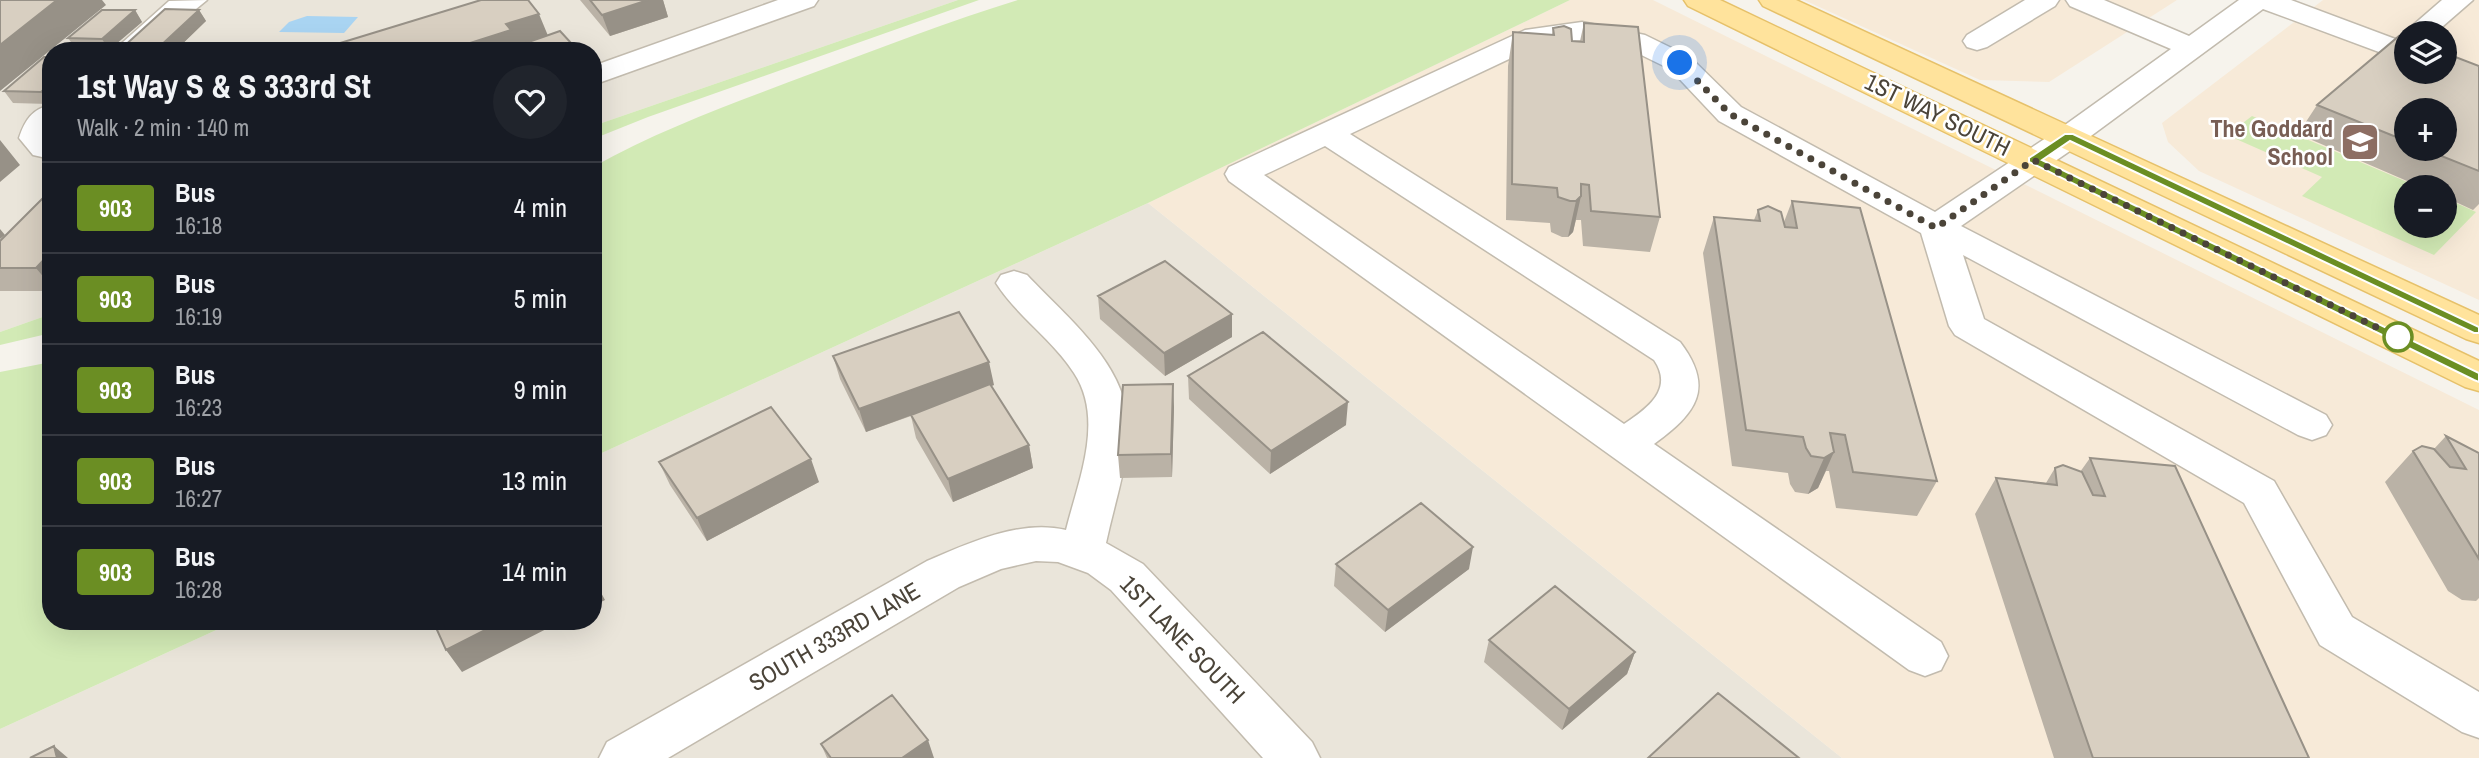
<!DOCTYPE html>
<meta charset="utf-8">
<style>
body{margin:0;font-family:"Archivo Narrow",sans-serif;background:#20242c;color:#f1f3f6;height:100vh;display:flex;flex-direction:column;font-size:26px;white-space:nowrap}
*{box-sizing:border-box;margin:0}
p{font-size:23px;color:#9ea1a6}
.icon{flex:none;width:38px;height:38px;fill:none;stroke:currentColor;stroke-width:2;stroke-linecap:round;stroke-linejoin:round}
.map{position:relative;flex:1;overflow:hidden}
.panel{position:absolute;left:42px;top:42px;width:560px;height:588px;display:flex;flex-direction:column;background:#171b24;border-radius:28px;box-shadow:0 7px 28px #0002}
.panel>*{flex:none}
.badge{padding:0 14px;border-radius:5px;font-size:24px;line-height:46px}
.fabs{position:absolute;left:2394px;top:21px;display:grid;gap:14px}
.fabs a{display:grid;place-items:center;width:63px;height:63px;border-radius:50%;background:#171b24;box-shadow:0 7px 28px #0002;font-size:35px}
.you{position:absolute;width:35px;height:35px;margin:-18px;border:5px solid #fff;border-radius:50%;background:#1a73e8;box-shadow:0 0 0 10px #1a73e833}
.map>.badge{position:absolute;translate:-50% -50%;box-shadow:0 0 0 4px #fff}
.round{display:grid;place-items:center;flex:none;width:74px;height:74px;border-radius:37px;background:#20242c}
.overview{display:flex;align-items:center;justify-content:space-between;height:119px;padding:0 35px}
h1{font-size:33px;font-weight:700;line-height:52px}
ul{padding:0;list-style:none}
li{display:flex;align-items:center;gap:21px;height:91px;padding:0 35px;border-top:2px solid #363941}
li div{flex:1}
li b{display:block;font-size:26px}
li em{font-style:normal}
li .badge{min-width:77px;font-weight:700;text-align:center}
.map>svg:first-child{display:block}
.residential{fill:#eae5da}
.commercial{fill:#f7ead8;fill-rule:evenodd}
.green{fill:#d2eab5}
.water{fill:#a9d4f2}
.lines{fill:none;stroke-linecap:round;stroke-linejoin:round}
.minor-casing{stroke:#c2bbae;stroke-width:3}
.major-casing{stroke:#e6c16a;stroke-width:3}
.minor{fill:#fff;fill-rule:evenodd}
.major{fill:#ffe39c;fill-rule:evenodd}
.wall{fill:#bab2a6;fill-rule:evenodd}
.shaded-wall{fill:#979187}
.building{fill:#d8cfc1;stroke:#979187;stroke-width:2}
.line{fill:#6b8e23;stroke:#fff;stroke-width:2}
.walk{stroke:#4b4439;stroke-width:7;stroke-dasharray:0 12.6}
.stop-dot{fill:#fff;stroke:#6b8e23;stroke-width:3.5}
.labels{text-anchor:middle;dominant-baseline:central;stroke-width:5;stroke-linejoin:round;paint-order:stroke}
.street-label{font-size:24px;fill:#4b4439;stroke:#fff}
.education-label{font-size:24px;font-weight:bold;fill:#785e54;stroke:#fff;text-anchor:end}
</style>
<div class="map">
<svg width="2479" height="758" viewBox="0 0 2479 758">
<rect width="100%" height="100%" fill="#f6f3ec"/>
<path class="residential" d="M42,0H958L593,126V51H51V314L0,332V11Z
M1148,203L1842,758H0V729L236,621H593V457Z"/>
<path class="commercial" d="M1570,0H1653L2479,410V758H1842L1148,203Z
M1804,0H2177L2049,82L1980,80Z
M2323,0H2479V300L2199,171L2168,142L2162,123ZM2406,33H2445V72H2406ZM2406,110H2445V149H2406ZM2406,187H2445V226H2406Z"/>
<path class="green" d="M958,0H979L648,117L593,139V126Z
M1018,0H1570L1148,203L593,457V167C662,128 739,101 813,73C881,48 949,21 1018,0Z
M2252,116L2419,187H2406V226H2445V198L2476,212L2434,255L2302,196L2322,177L2227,135Z
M51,314V333L0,345V332Z
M51,362V621H236L0,729V372Z"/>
<path class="water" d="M307,16L358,17L344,33L279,32L289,22Z"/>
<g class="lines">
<g class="minor-casing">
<path id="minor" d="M207,0L145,51H113L169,1Z
M778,0H818L814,6L593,85V66Z
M2025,0H2059L2055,6L1987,47L1977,50L1967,47L1963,41L1967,35Z
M2066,0H2104L2189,36L2239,0H2291L2406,43V62L2263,9L2080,144L1961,226L2326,415L2332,425L2326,435L2312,440L2298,435L1963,255L1984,319L2274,481L2352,617L2479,692V738L2462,732L2320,645L2244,503L1955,335L1949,326L1921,233L1719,121L1670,69L1627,48L1582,40L1541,44L1350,134L1680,342C1715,388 1697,413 1654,444L1941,642L1948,656L1941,670L1925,676L1909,670L1229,181L1225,174L1229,167L1525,30L1582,22L1645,35L1690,57L1741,107L1935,212L2058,130L2171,49L2070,6ZM1325,146L1654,360C1674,389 1648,408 1624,424L1264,175Z
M2442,0H2473L2435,33H2406V37L2404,33Z
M51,105V159L33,155L19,138C25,120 32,109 51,105Z
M1014,271L1027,275C1071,322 1136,371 1128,443C1124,476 1113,510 1106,543L1143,564L1312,742L1320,758H1263L1111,590L1088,573L1058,562L1036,561L1001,569L959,587L668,758H599L607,742L927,561C969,543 1020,519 1066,530C1078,481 1105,420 1074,373C1053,340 1017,316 996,283L1001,275Z"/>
</g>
<g class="major-casing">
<path id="major" d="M1684,0H1720L2479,361V391L2465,387L1688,6Z
M1759,0H1796L2479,315V343L2466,339L1763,6Z"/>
</g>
<use href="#minor" class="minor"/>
<use href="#major" class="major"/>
</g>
<path class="wall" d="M580,0H663L668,17L610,36Z
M135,10L142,22L109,50L76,49L68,38Z
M199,10L206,21L175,51H181H123L122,48Z
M1584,23L1660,217L1650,252L1583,246L1581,220H1576L1573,232L1568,237H1562L1551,232L1550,223L1506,220L1508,66L1513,32L1552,35L1553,28L1572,41H1580Z
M44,57L49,104L13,103L4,91Z
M2479,66V204L2473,210L2445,197V187H2421L2298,134L2317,105ZM2406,110L2445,149H2406Z
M51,198V291H0V241Z
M1792,201L1937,481L1917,516L1836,508L1829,471H1826L1818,488L1808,494L1795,492L1790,484L1788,473L1732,466L1703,253L1714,217L1754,220L1758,210L1784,222Z
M1098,296L1232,314V337L1165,376L1100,319Z
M833,356L994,385L991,386L1029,445L1033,468L953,502L916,438L911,416L866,432L840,379Z
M1188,376L1346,425L1270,474L1189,399Z
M1174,407L1172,477L1120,478L1118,455Z
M2446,436L2479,453V598L2476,601L2462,600L2448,591L2385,482L2413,451L2434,449Z
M2090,458L2309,758H2054L1975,514L1996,478L2046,483L2055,468L2080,472Z
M659,462L819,482L707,541L670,485Z
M1336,564L1469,569L1385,632L1334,586Z
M1489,640L1635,652L1627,674L1562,730L1484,662Z
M821,744L934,758H827Z"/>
<path class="shaded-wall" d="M57,0H102L106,5L0,91V45Z
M648,0H663L668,17L610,36L602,15Z
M135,10L142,22L109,50L102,39Z
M199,10L206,21L175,51H158L157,49Z
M539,14L551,43L526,51H445L506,24Z
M572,44L575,51H551Z
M51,83V102L49,104L41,92Z
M0,140L20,165L0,182Z
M1581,196L1573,232L1568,237L1576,201Z
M0,229L5,235L0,239Z
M51,252V286L36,268Z
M1232,314V337L1165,376L1164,353Z
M989,362L994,385L866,432L859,409Z
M1173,384L1174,407L1172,477L1171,454Z
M1348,402L1346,425L1270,474L1271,451Z
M1029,445L1033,468L953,502L948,479Z
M1834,452L1818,488L1808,494L1824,458Z
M811,459L819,482L707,541L697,518Z
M1473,547L1469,569L1385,632L1388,610Z
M593,578L605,600L593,606Z
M503,621H562L462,672L446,650Z
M1635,652L1627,674L1562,730L1569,709Z
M928,740L934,758H902Z
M54,746L68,758H57Z"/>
<path class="building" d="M0,0H57L0,45Z
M481,0H528L539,14L506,24L511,30L445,51H428L426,48L418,51H314Z
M590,0H648L602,15Z
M165,9L199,10L157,49L122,48Z
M102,10H135L102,39L68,38Z
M1584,23L1638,27L1660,217L1591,211L1589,185L1581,184V196L1576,201H1570L1558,197L1557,188L1512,184L1513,32L1554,35L1553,28L1564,26L1571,29L1572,41L1584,42Z
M560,31L572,44L551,51H503Z
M2399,36L2406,39V72H2445V53L2479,66V171L2424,149H2445V110H2406V141L2317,105Z
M44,57H51V83L41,92L4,91Z
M43,198H51V252L36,268H0V241Z
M1792,201L1860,208L1937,481L1853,472L1845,435L1830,433L1834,452L1824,458L1811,456L1806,448L1803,437L1746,430L1714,217L1760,221L1758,210L1768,206L1781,212L1785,227L1797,228Z
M1165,261L1232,314L1164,353L1098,296Z
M959,312L989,362L859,409L833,356Z
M1263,332L1348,402L1271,451L1188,376Z
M990,384L1029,445L948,479L911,415Z
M1173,384L1171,454L1118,455L1123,385Z
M771,407L811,459L697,518L659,462Z
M2446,436L2479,453V559L2413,451L2422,446L2434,449L2450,467L2466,469Z
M2090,458L2175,466L2309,758H2093L1996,478L2057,485L2055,468L2063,465L2082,472L2093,495L2105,496Z
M1421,503L1473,547L1388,610L1336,564Z
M1555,586L1635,652L1569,709L1489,640Z
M433,621H503L446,650Z
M1718,693L1799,758H1648Z
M892,695L928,740L902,758H831L821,744Z
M54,746L57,758H30Z"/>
<path class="line" d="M2065,134H2073L2479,327V333H2474L2070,141L2042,160L2479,373V382L2474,380L2029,162V158Z"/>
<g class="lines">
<path class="walk" d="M1680,63L1730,114L1936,228L2033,160L2405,341L2398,337"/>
</g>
<defs>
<g id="school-square" transform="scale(2.0125)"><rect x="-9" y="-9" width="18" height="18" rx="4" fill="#8d6e63" stroke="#fff"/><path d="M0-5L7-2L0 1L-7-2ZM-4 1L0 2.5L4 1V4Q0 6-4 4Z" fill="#fff"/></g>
</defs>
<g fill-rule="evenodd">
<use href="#school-square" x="2360" y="142"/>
</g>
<circle class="stop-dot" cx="2398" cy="337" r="14"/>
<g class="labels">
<g class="street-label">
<text transform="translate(1938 114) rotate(26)">1ST WAY SOUTH</text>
<text transform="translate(834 636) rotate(-30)">SOUTH 333RD LANE</text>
<text transform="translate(1183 639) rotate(46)">1ST LANE SOUTH</text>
</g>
<g class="education-label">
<text x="2333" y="128">The Goddard<tspan x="2333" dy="28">School</tspan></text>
</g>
</g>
</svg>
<div class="fabs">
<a><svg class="icon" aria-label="layers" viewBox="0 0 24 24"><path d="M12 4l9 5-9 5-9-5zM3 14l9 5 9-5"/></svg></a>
<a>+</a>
<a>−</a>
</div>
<div class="you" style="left:1680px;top:63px"></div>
<section class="panel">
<div class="overview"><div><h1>1st Way S &amp; S 333rd St</h1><p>Walk · 2 min · 140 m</p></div><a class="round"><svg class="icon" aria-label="heart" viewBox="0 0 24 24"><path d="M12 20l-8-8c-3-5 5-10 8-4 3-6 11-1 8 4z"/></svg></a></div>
<ul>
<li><span class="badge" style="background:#6b8e23;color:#fff">903</span><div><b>Bus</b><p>16:18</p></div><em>4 min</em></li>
<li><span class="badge" style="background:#6b8e23;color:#fff">903</span><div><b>Bus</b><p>16:19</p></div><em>5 min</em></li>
<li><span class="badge" style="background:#6b8e23;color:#fff">903</span><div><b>Bus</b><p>16:23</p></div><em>9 min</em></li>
<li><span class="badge" style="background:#6b8e23;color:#fff">903</span><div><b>Bus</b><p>16:27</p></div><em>13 min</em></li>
<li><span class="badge" style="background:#6b8e23;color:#fff">903</span><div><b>Bus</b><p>16:28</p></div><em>14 min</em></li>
</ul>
</section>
</div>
